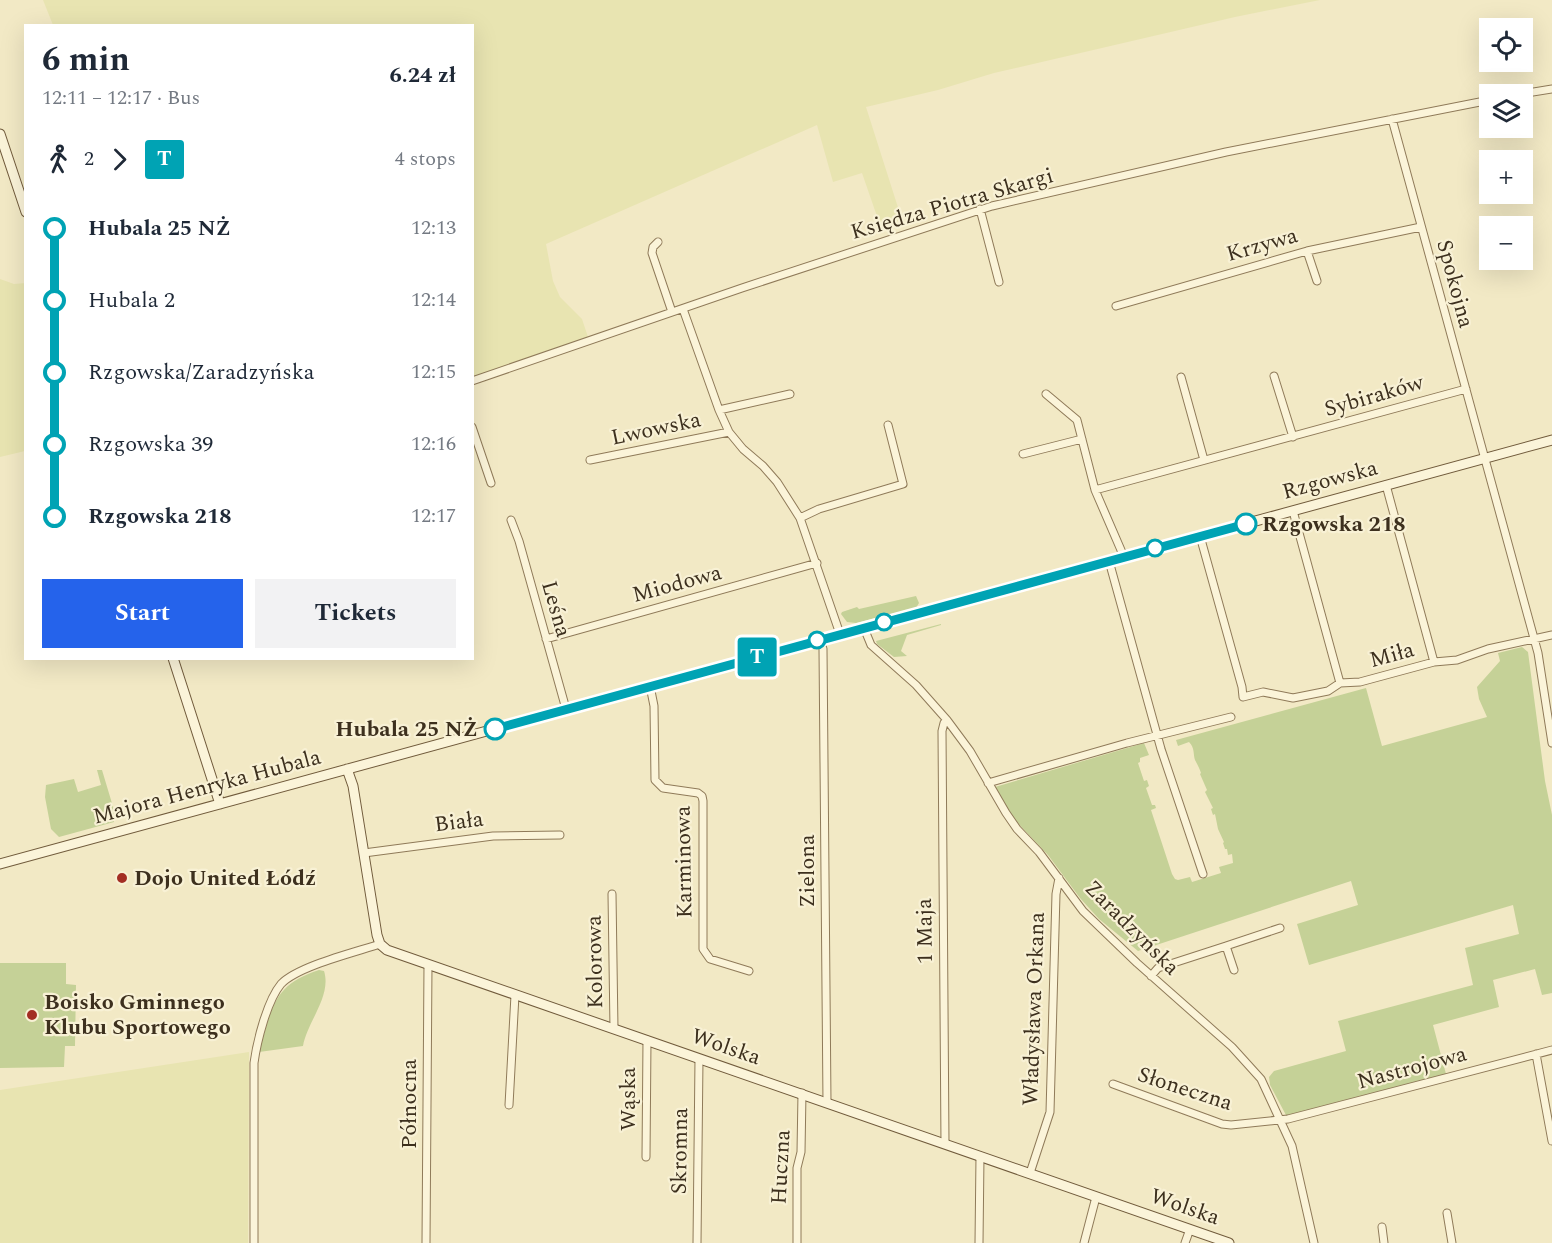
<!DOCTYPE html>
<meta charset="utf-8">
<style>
body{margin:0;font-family:Spectral,serif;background:#f2f2f3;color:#1f2937;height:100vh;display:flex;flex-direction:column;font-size:22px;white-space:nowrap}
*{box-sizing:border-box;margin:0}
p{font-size:20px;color:#747a83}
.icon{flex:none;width:33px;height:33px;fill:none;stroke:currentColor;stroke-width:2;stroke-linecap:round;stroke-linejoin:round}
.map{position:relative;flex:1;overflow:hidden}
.drawer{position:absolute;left:24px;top:24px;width:450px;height:636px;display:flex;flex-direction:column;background:#fff;border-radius:0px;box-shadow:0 6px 24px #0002}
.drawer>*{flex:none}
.badge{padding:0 12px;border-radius:4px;font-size:21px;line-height:39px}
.fabs{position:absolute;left:1479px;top:18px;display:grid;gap:12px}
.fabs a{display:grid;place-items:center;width:54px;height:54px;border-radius:0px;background:#fff;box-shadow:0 6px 24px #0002;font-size:30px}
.map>.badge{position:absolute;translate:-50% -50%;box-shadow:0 0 0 3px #fff}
.legs{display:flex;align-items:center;gap:9px;height:66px;padding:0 18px;font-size:20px}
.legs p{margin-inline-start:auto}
.summary{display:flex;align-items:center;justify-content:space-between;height:102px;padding:0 18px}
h1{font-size:33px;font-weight:700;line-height:45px}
.primary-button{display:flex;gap:12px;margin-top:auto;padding:12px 18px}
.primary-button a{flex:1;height:69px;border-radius:0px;background:#2563eb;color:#fff;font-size:24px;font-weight:700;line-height:69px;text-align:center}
.primary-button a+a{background:#f2f2f3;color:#1f2937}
ul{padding:0 18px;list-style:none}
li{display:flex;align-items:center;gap:21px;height:72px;font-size:22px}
li i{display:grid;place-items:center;width:9px;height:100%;margin:0 8px;background:currentColor}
li i::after{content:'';width:15px;height:15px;margin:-8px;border:4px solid;border-radius:50%;background:#fff}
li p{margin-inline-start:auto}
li:first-child i{background:linear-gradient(#0000 50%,currentColor 0)}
li:last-child i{background:linear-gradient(currentColor 50%,#0000 0)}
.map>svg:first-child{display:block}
.farmland{fill:#e8e4b1}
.green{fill:#c5d197}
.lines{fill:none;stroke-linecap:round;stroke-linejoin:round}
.street-casing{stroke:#8f7a59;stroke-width:9}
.secondary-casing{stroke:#715b3c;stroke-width:11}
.street{stroke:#fbf4d9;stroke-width:7}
.secondary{stroke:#fbf4d9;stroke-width:9}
.line-1-casing{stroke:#fff;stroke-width:14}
.line-1{stroke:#00a3b4;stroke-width:9}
.stop-1-dot{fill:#fff;stroke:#00a3b4;stroke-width:3}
.poi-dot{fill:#a32e23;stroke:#f8f1d5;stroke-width:2}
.labels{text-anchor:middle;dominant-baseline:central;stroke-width:4.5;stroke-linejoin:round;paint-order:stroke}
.street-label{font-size:22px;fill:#3d301e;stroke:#f8f1d5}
.stop-label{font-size:22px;font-weight:bold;fill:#3d301e;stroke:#f8f1d5;text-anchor:start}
.poi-label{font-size:22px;font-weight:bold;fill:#3d301e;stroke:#f8f1d5;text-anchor:start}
</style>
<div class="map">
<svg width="1552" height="1243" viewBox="0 0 1552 1243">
<rect width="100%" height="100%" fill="#f2e9c5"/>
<path class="farmland" d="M43,0H1320L1235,17L994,73L938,90L866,107L902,220L880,225L862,173L833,182L817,125L546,244L553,281L560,297L582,319L588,337L496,372L473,378L472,26L53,25Z
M0,279L14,284L26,283L25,451L0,457Z
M249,1052L248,1243H0V1090Z"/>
<path class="green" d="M916,596L919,603L916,608L856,623L847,622L841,614L842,612L857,607L859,609Z
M941,624V625L907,635L901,651L907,656L894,657L877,644L876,641Z
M1522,647L1528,652L1545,781L1552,815V993L1542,995L1535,969L1493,980L1499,1007L1433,1025L1446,1074L1287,1117L1270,1085L1269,1077L1274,1071L1346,1051L1338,1021L1473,985L1465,948L1519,934L1513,905L1309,965L1297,924L1358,905L1351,881L1138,951L1099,919L1080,898L1048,855L1010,815L995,787L1144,743L1149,755L1140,758V762L1138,763L1144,781L1147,780L1149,786L1146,788L1152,805H1155L1156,808L1151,810L1172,874L1175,879L1178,880L1190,877L1192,882L1221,873L1219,867L1233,863L1232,854L1228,855L1227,849H1225L1223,843L1224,842L1218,829L1215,814L1213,815L1211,809L1213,808L1205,792L1207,790L1200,774L1201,773C1200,769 1196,762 1195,760C1193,754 1195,748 1189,742L1178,746L1176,740L1366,688L1382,746L1487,717L1479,699L1477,687L1500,661L1498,653Z
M97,770H102L114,810V822L59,837L51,829L45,797L46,785L74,779L78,792L101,785Z
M0,963H66V984L76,985L75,1046H65L64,1067L0,1068Z
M319,970L324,971C332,996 307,1022 303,1046L259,1052C272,1009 272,985 319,970Z"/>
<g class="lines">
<g class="street-casing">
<path id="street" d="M1521,94L1552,89
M1392,119L1538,653L1552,743
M980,209L999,282
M658,242L653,247L652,253L672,312
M1307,251L1317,281
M1116,306L1307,251L1421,227
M683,309L719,410L729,432L743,449L763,466L777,482L800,518L840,634
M1274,376L1293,437
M1181,377L1204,460
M472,381L742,288L992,206L1226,152L1490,100
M1046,394L1077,420L1095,490L1124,557
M719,410L790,394
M472,427L491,483
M1023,454L1082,439
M590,460L729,432
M1386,485L1434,662
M1095,490L1466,389
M1293,511L1340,683
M800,518L819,509L903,484L888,425
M511,520L519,541L566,709
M1200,536L1242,687L1243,697L1263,692L1293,698L1328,691L1340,683L1360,682L1434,662L1457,660L1488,649L1552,635
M1109,561L1161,749L1203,874
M864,628L871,645L916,685L947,720L970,751L1006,813L1017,829L1039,852L1083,911L1137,963L1232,1047L1261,1079L1292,1146L1314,1243
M546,639L817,563
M820,639L823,649L827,1102
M650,686L654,706L655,780L663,788L698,793L702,796L703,801V949L710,959L749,971
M988,783L1127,743L1231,717
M364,853L493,836L560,835
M612,894L614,1029
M1226,946L1280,928
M1151,976L1158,968L1226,946L1234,970
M1536,1054L1552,1141
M1113,1084L1222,1124L1231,1125L1288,1119L1552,1050
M509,1105L515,995
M945,1144L942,731L944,723L947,720
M646,1157L647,1040
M1030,1173L1050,1112L1056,894L1059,878
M1447,1213L1452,1243
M1382,1227L1384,1243
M254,1243V1063C257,1041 267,1001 281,984C298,966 356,952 380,944
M426,1243L428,965
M697,1243L699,1059
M797,1243V1168L801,1152L802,1093
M979,1243L980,1156
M1084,1243L1096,1197
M1185,1243L1190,1229"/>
</g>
<g class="secondary-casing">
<path id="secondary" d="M0,134L26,212
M173,658L220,804
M347,769L353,786L377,935L380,944L387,950L1229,1243
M0,864L1552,440"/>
</g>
<use href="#street" class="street"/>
<use href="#secondary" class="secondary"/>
</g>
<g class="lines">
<g class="line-1-casing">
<path id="line-1" d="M495,729L1246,524"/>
</g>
<use href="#line-1" class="line-1"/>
</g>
<g class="stop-1-dot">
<circle cx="1246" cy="524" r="10"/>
<circle cx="1155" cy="548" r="8"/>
<circle cx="884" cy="622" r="8"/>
<circle cx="817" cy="640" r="8"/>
<circle cx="495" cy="729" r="10"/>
</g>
<g class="poi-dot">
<circle cx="122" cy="878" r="6"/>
<circle cx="32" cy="1015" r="6"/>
</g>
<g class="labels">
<g class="street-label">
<text transform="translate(952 204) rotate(-16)">Księdza Piotra Skargi</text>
<text transform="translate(1262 245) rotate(-16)">Krzywa</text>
<text transform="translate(1455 284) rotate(75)">Spokojna</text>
<text transform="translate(1374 396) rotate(-16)">Sybiraków</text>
<text transform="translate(656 429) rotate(-12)">Lwowska</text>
<text transform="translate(1330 480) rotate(-15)">Rzgowska</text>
<text transform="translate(677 584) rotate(-15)">Miodowa</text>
<text transform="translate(556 609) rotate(74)">Leśna</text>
<text transform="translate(1392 655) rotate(-15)">Miła</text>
<text transform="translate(207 787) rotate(-15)">Majora Henryka Hubala</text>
<text transform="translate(459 822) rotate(-7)">Biała</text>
<text transform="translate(684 862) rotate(-91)">Karminowa</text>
<text transform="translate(807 871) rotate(-90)">Zielona</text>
<text transform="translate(1132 928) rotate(45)">Zaradzyńska</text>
<text transform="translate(925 931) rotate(-91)">1 Maja</text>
<text transform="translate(595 962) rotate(-91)">Kolorowa</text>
<text transform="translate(1034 1009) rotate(-88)">Władysława Orkana</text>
<text transform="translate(726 1047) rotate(19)">Wolska</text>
<text transform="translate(1412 1068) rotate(-15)">Nastrojowa</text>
<text transform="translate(1185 1089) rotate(18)">Słoneczna</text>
<text transform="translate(628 1099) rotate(-90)">Wąska</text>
<text transform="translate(409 1104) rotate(-90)">Północna</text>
<text transform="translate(680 1151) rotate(-89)">Skromna</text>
<text transform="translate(781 1167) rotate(-87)">Huczna</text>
<text transform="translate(1185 1207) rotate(19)">Wolska</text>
</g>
<g class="stop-label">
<text x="1262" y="524">Rzgowska 218</text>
<text x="478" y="729" text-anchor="end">Hubala 25 NŻ</text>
</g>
<g class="poi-label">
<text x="134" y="878">Dojo United Łódź</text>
<text x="44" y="1002">Boisko Gminnego<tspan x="44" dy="25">Klubu Sportowego</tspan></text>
</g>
</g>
</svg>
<div class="fabs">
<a><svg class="icon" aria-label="locate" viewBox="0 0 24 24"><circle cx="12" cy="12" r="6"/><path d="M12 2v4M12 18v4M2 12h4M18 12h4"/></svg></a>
<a><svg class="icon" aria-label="layers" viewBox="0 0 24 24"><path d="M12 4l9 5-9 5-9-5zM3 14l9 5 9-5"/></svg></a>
<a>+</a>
<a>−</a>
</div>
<b class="badge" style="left:757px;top:657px;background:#00a3b4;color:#fff">T</b>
<section class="drawer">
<div class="summary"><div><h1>6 min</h1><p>12:11 – 12:17 · Bus</p></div><b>6.24 zł</b></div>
<div class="legs"><svg class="icon" aria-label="walk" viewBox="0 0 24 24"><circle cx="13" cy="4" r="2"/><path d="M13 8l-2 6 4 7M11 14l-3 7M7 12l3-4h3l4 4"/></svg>2<svg class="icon" aria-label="forward" viewBox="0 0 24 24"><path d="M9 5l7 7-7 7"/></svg><b class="badge" style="background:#00a3b4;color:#fff">T</b><p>4 stops</p></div>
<ul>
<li><i style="color:#00a3b4"></i><b>Hubala 25 NŻ</b><p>12:13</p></li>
<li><i style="color:#00a3b4"></i><span>Hubala 2</span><p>12:14</p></li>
<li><i style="color:#00a3b4"></i><span>Rzgowska/Zaradzyńska</span><p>12:15</p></li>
<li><i style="color:#00a3b4"></i><span>Rzgowska 39</span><p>12:16</p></li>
<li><i style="color:#00a3b4"></i><b>Rzgowska 218</b><p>12:17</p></li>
</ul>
<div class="primary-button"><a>Start</a><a>Tickets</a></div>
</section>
</div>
